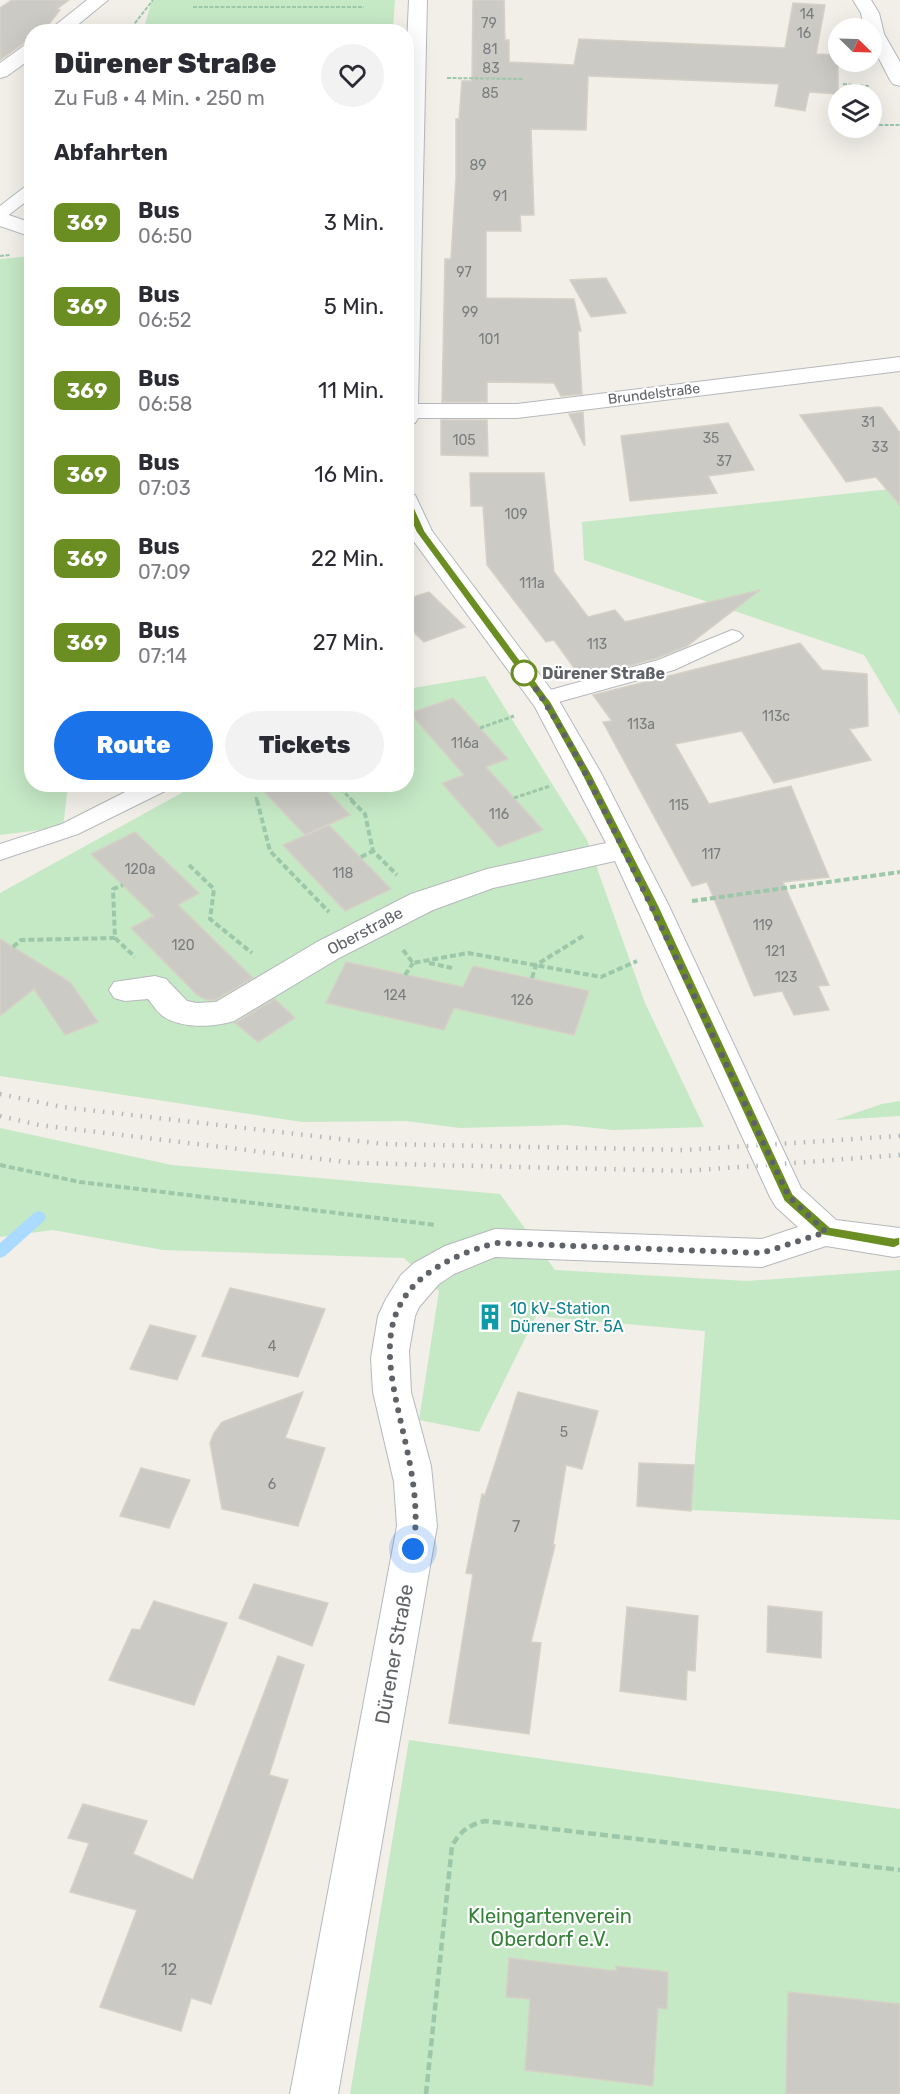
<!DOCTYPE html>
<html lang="de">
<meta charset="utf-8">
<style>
body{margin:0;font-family:Rubik,sans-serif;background:#f2f2f3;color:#2b2b33;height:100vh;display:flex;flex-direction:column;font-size:22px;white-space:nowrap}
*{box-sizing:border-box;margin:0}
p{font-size:20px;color:#7c7c81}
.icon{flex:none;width:33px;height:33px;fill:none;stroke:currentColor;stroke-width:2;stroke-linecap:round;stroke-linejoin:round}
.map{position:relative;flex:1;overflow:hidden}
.side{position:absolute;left:24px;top:24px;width:390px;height:768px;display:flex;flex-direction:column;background:#fff;border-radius:24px;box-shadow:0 6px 24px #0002}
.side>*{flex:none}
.badge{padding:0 12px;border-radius:9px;font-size:21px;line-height:39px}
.needle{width:39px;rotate:113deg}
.tools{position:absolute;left:828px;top:18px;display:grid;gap:12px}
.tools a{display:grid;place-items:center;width:54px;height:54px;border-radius:50%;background:#fff;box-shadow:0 6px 24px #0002;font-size:30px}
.you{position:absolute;width:30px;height:30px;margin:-15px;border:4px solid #fff;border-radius:50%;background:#1a73e8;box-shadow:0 0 0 9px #1a73e833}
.map>.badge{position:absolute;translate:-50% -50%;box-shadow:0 0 0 3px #fff}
h2{padding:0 30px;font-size:22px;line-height:54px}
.round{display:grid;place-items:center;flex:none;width:63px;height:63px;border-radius:32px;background:#f2f2f3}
.summary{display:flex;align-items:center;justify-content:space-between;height:102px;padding:0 30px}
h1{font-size:28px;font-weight:800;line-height:45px}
.button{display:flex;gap:12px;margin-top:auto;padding:12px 30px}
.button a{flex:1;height:69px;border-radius:36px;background:#1a73e8;color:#fff;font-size:24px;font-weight:800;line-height:69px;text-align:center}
.button a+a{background:#f2f2f3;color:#2b2b33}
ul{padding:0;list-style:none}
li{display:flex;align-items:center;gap:18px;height:84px;padding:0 30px}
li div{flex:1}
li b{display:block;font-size:22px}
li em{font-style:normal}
li .badge{min-width:66px;font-weight:700;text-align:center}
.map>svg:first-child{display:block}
.green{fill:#c5e8c5}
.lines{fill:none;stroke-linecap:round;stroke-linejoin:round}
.stream{fill:#aadaff;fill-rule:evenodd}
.building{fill:#cccac5;stroke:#d6d1c6;stroke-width:1.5}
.lane-casing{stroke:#b5b8bc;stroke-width:2}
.street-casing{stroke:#b5b8bc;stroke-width:2}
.path-far3{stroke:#9cc7a9;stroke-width:2;stroke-dasharray:4 1.5;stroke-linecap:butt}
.path-far2{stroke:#9cc7a9;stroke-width:3;stroke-dasharray:4.5 2;stroke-linecap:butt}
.path-far1{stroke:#9cc7a9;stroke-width:4;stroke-dasharray:6 3;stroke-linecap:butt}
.path{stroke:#9cc7a9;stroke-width:4.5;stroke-dasharray:8 4;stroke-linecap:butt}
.lane{fill:#fff;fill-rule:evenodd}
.street{fill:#fff;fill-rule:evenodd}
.rail{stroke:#b6b7b8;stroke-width:4.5;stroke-dasharray:1.5 8;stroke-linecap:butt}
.line{fill:#6b8e23;stroke:#fff;stroke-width:1.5}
.walk{stroke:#5f6368;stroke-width:6;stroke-dasharray:0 10.8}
.stop-dot{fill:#fff;stroke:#6b8e23;stroke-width:3}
.labels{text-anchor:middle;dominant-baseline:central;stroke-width:4.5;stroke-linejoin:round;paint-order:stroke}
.number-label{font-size:14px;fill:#7a7d7f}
.far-street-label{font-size:14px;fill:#5f6368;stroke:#fff}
.stop-label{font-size:16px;font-weight:bold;fill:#5f6368;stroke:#fff;text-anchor:start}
.street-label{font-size:16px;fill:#5f6368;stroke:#fff}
.culture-label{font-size:16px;fill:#0d838f;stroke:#fff;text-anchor:start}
.near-number-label{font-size:16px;fill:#7a7d7f}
.near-street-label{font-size:20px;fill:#5f6368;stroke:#fff}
.near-park-label{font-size:20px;fill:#348238;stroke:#fff}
</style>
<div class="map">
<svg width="900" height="2094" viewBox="0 0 900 2094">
<rect width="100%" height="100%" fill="#f1efe8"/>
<path class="green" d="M152,0H395L393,31H143Z
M31,256L32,784L68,785L63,827L0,835V259Z
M900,488V715L864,655L584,560L582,522Z
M485,676L587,840L645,1003L704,1127L613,1130L567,1125L460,1128L406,1121L302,1122L0,1076V893L196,785L406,784L407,689Z
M900,1101V1116L835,1120L882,1104Z
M0,1128L172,1165L500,1194L555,1270L747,1281L900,1270V1520L691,1510L705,1331L536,1316L479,1432L419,1420L439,1291L404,1258L163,1250L53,1230L0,1237Z
M409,1740L900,1809V2094H350Z"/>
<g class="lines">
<path class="stream" d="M39,1211L44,1213L46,1217L44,1221L5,1256L0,1258V1243L34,1213Z"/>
</g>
<path class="building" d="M12,0H69L57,9L60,10L43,32H32V41L24,43L0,60V8Z
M473,0H504L505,40H509V62L574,65L579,39L785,48L793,3L825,5L816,54L838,55V94L809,92L805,111L775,106L779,84L588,76L586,130L531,129L534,215H520L521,231H486V298L574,299L581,331H578L582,394L561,396L554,383L487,382V402H442L445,259H451L456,178V119H459L462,81H472Z
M606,278L626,313L591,317L570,280Z
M878,407L882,408L900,433V505L876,477L846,482L800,415Z
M583,412L585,445H584L569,414Z
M441,420H487L488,456L441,455Z
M728,423L754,470L708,476L717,493L630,501L621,436Z
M470,473H544L554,572L588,617L615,610L625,622L760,590L687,646L657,658L582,679L554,640L546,642L487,565L483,506H471Z
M429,592L465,627L424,642L406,625V599Z
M800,643L822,670L867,674L868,726L849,729L871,760L774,783L742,731L675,744L709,804L791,786L829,877L783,882L829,985L818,986L829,1010L794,1015L782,991L754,996L707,882L692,886L603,722L612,721L593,695Z
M453,698L508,759L486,767L543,830L498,847L442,783L464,775L410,713Z
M257,784H320L350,815L305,835Z
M329,825L391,889L345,911L283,845Z
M135,832L199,893L178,905L253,978L215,1000H207L197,995L131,928L154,916L91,854Z
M0,939L70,982L98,1022L65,1035L34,989L0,1016Z
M346,962L463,987L473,966L589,991L574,1035L454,1008L444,1030L326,1003Z
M275,999L295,1018L258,1042L235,1023Z
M230,1288L325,1309L298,1377L202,1356Z
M150,1325L196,1336L177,1380L130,1369Z
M303,1392L285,1438L325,1448L298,1526L222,1509L210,1443L214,1433L222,1422Z
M518,1392L598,1411L582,1469L566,1465L553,1545H555L531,1642L541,1643L529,1734L449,1723L473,1574L466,1573L482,1494L485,1495Z
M639,1463L694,1465L691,1511L637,1506Z
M141,1468L190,1480L169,1528L120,1516Z
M254,1584L328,1603L312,1646L239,1618Z
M154,1601L227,1623L194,1705L109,1680L132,1629L140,1630Z
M768,1606L822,1612L821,1658L767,1652Z
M627,1607L698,1616L695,1671L687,1670L686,1700L620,1691Z
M278,1656L304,1665L269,1775L288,1780L211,2004L191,1998L181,2031L100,2007L137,1910L70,1892L89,1843L68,1838L83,1804L147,1821L133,1854L193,1880Z
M509,1958L616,1971V1966L668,1972L667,2009L658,2008L653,2086L525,2070L530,1999L506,1997Z
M788,1992L900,2004V2094H786Z"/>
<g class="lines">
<g class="lane-casing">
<path id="lane" d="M32,184V197L6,217L0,219V206L26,186Z
M732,630L739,632L743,636L739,640L674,670L544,706L536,704L533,699L536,694L658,660Z
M141,784H172L169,789L78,834L0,860V844L62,824Z"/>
</g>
<g class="street-casing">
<path id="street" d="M87,0H108L69,32H47Z
M409,0H427L418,404H517L900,357V371L517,418H418L415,423L406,425V66Z
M853,0H871L879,13L884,34L900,62V86L893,84L890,80L872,45V28H864L861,13Z
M32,43V58L7,76L0,78V63L25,45Z
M0,212L32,223V237L0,226Z
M406,493L415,495L432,531L558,699L601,773L669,906L801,1188L836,1220L900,1228V1256L894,1257L826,1246L762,1267L495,1257L454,1274L439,1284L419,1307L415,1316L409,1351L411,1392L431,1466L437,1526L338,2094H290L397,1526L394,1482L373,1392L371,1358L378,1316L386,1299L401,1275L414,1263L445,1246L495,1229L762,1239L798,1227L776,1207L770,1197L615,861L493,888L433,910L339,958L234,1021C214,1027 183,1029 164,1017C158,1013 153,1005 148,999L125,1001L114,998L109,990L114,982L155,976L166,979L187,1001L196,1003L216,1002L317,942L411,894L487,869L606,843L535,707L407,532Z"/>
</g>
<path class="path-far3" d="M193,7H364
M128,32L153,0
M842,63H856
M447,78L524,79
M843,84L869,86
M879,125H900
M0,256L10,255"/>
<path class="path-far2" d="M480,728L514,716
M336,784L353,801
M321,786L324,784
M256,797L257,801
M514,798L550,786"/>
<path class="path-far1" d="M257,800L270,851L329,912
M351,800L365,814L373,851L397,875
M361,857L373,851
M189,865L214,889L210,919L252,953
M692,901L900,872
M115,938L135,957
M13,947L21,940L115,938L113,889L123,885
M403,950L413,963L468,953L601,977L637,961
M429,963L452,968
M405,975L413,963
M532,978L536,965L583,936
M0,1165L80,1182L436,1225"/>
<path class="path" d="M426,2094L452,1846C460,1831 469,1825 485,1821L900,1870"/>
<use href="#lane" class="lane"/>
<use href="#street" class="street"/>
<path class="rail" d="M0,1094L62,1107L384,1144L685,1150L900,1136
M0,1116L39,1125L354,1163L686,1171L900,1155"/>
</g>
<path class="line" d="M403,498H410L425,531L551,702L591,773L659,906L793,1194L830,1227L894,1238L900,1237V1245L894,1248L822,1235L784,1201L648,906L581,773L543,705L416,532L402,500Z"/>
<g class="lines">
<path class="walk" d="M413,1549C435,1424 305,1298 495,1243L762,1253L826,1232L789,1197C734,1082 681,965 624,851C592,786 564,726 521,668L524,673"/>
</g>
<defs>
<g id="building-bare" transform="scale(2.07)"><path d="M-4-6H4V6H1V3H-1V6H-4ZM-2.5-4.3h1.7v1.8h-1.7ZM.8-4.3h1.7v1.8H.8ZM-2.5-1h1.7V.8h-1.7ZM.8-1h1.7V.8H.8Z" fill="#0f9aa8" stroke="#fff" stroke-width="2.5" paint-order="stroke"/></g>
</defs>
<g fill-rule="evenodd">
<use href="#building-bare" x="490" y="1317"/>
</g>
<circle class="stop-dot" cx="524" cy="673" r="12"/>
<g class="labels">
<g class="number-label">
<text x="807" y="14">14</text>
<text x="489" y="23">79</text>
<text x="804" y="33">16</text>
<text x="490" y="49">81</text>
<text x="491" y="68">83</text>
<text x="490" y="93">85</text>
<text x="478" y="165">89</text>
<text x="500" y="196">91</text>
<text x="464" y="272">97</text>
<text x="470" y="312">99</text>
<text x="489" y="339">101</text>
<text x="868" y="422">31</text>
<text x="711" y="438">35</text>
<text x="464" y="440">105</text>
<text x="880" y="447">33</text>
<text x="724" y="461">37</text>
<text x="516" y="514">109</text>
<text x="532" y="583">111a</text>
<text x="597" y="644">113</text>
<text x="776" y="716">113c</text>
<text x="641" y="724">113a</text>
<text x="465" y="743">116a</text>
<text x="679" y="805">115</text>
<text x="499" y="814">116</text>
<text x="711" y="854">117</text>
<text x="140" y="869">120a</text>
<text x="343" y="873">118</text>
<text x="763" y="925">119</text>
<text x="183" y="945">120</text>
<text x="775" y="951">121</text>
<text x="786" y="977">123</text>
<text x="395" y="995">124</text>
<text x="522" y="1000">126</text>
<text x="272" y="1346">4</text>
<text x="564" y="1432">5</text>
<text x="272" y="1484">6</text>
</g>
<g class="far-street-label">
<text transform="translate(654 394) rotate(-7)">Brundelstraße</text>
</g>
<g class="stop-label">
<text x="542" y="673">Dürener Straße</text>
</g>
<g class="street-label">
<text transform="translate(365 931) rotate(-28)">Oberstraße</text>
</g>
<g class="culture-label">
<text x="510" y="1308">10 kV-Station<tspan x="510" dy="18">Dürener Str. 5A</tspan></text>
</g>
<g class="near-number-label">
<text x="516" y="1526">7</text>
<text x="169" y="1969">12</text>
</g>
<g class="near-street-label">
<text transform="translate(394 1654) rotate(-80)">Dürener Straße</text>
</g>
<g class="near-park-label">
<text x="550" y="1916">Kleingartenverein<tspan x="550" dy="23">Oberdorf e.V.</tspan></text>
</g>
</g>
</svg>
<div class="tools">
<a><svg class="needle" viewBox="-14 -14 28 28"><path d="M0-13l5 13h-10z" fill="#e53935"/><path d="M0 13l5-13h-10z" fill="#7c7c81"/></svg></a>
<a><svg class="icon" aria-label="layers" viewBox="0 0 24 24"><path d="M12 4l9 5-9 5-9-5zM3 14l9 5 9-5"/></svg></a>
</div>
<div class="you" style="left:413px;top:1549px"></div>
<section class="side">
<div class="summary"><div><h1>Dürener Straße</h1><p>Zu Fuß · 4 Min. · 250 m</p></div><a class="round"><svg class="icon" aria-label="heart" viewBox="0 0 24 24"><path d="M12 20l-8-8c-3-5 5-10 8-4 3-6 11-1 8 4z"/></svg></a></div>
<h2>Abfahrten</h2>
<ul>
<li><span class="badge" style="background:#6b8e23;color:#fff">369</span><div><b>Bus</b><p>06:50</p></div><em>3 Min.</em></li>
<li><span class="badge" style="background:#6b8e23;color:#fff">369</span><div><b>Bus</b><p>06:52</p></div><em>5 Min.</em></li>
<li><span class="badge" style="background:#6b8e23;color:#fff">369</span><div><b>Bus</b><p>06:58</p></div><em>11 Min.</em></li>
<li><span class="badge" style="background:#6b8e23;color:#fff">369</span><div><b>Bus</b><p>07:03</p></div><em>16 Min.</em></li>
<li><span class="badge" style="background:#6b8e23;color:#fff">369</span><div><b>Bus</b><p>07:09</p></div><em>22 Min.</em></li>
<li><span class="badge" style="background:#6b8e23;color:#fff">369</span><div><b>Bus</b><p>07:14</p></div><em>27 Min.</em></li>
</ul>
<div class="button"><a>Route</a><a>Tickets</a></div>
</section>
</div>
